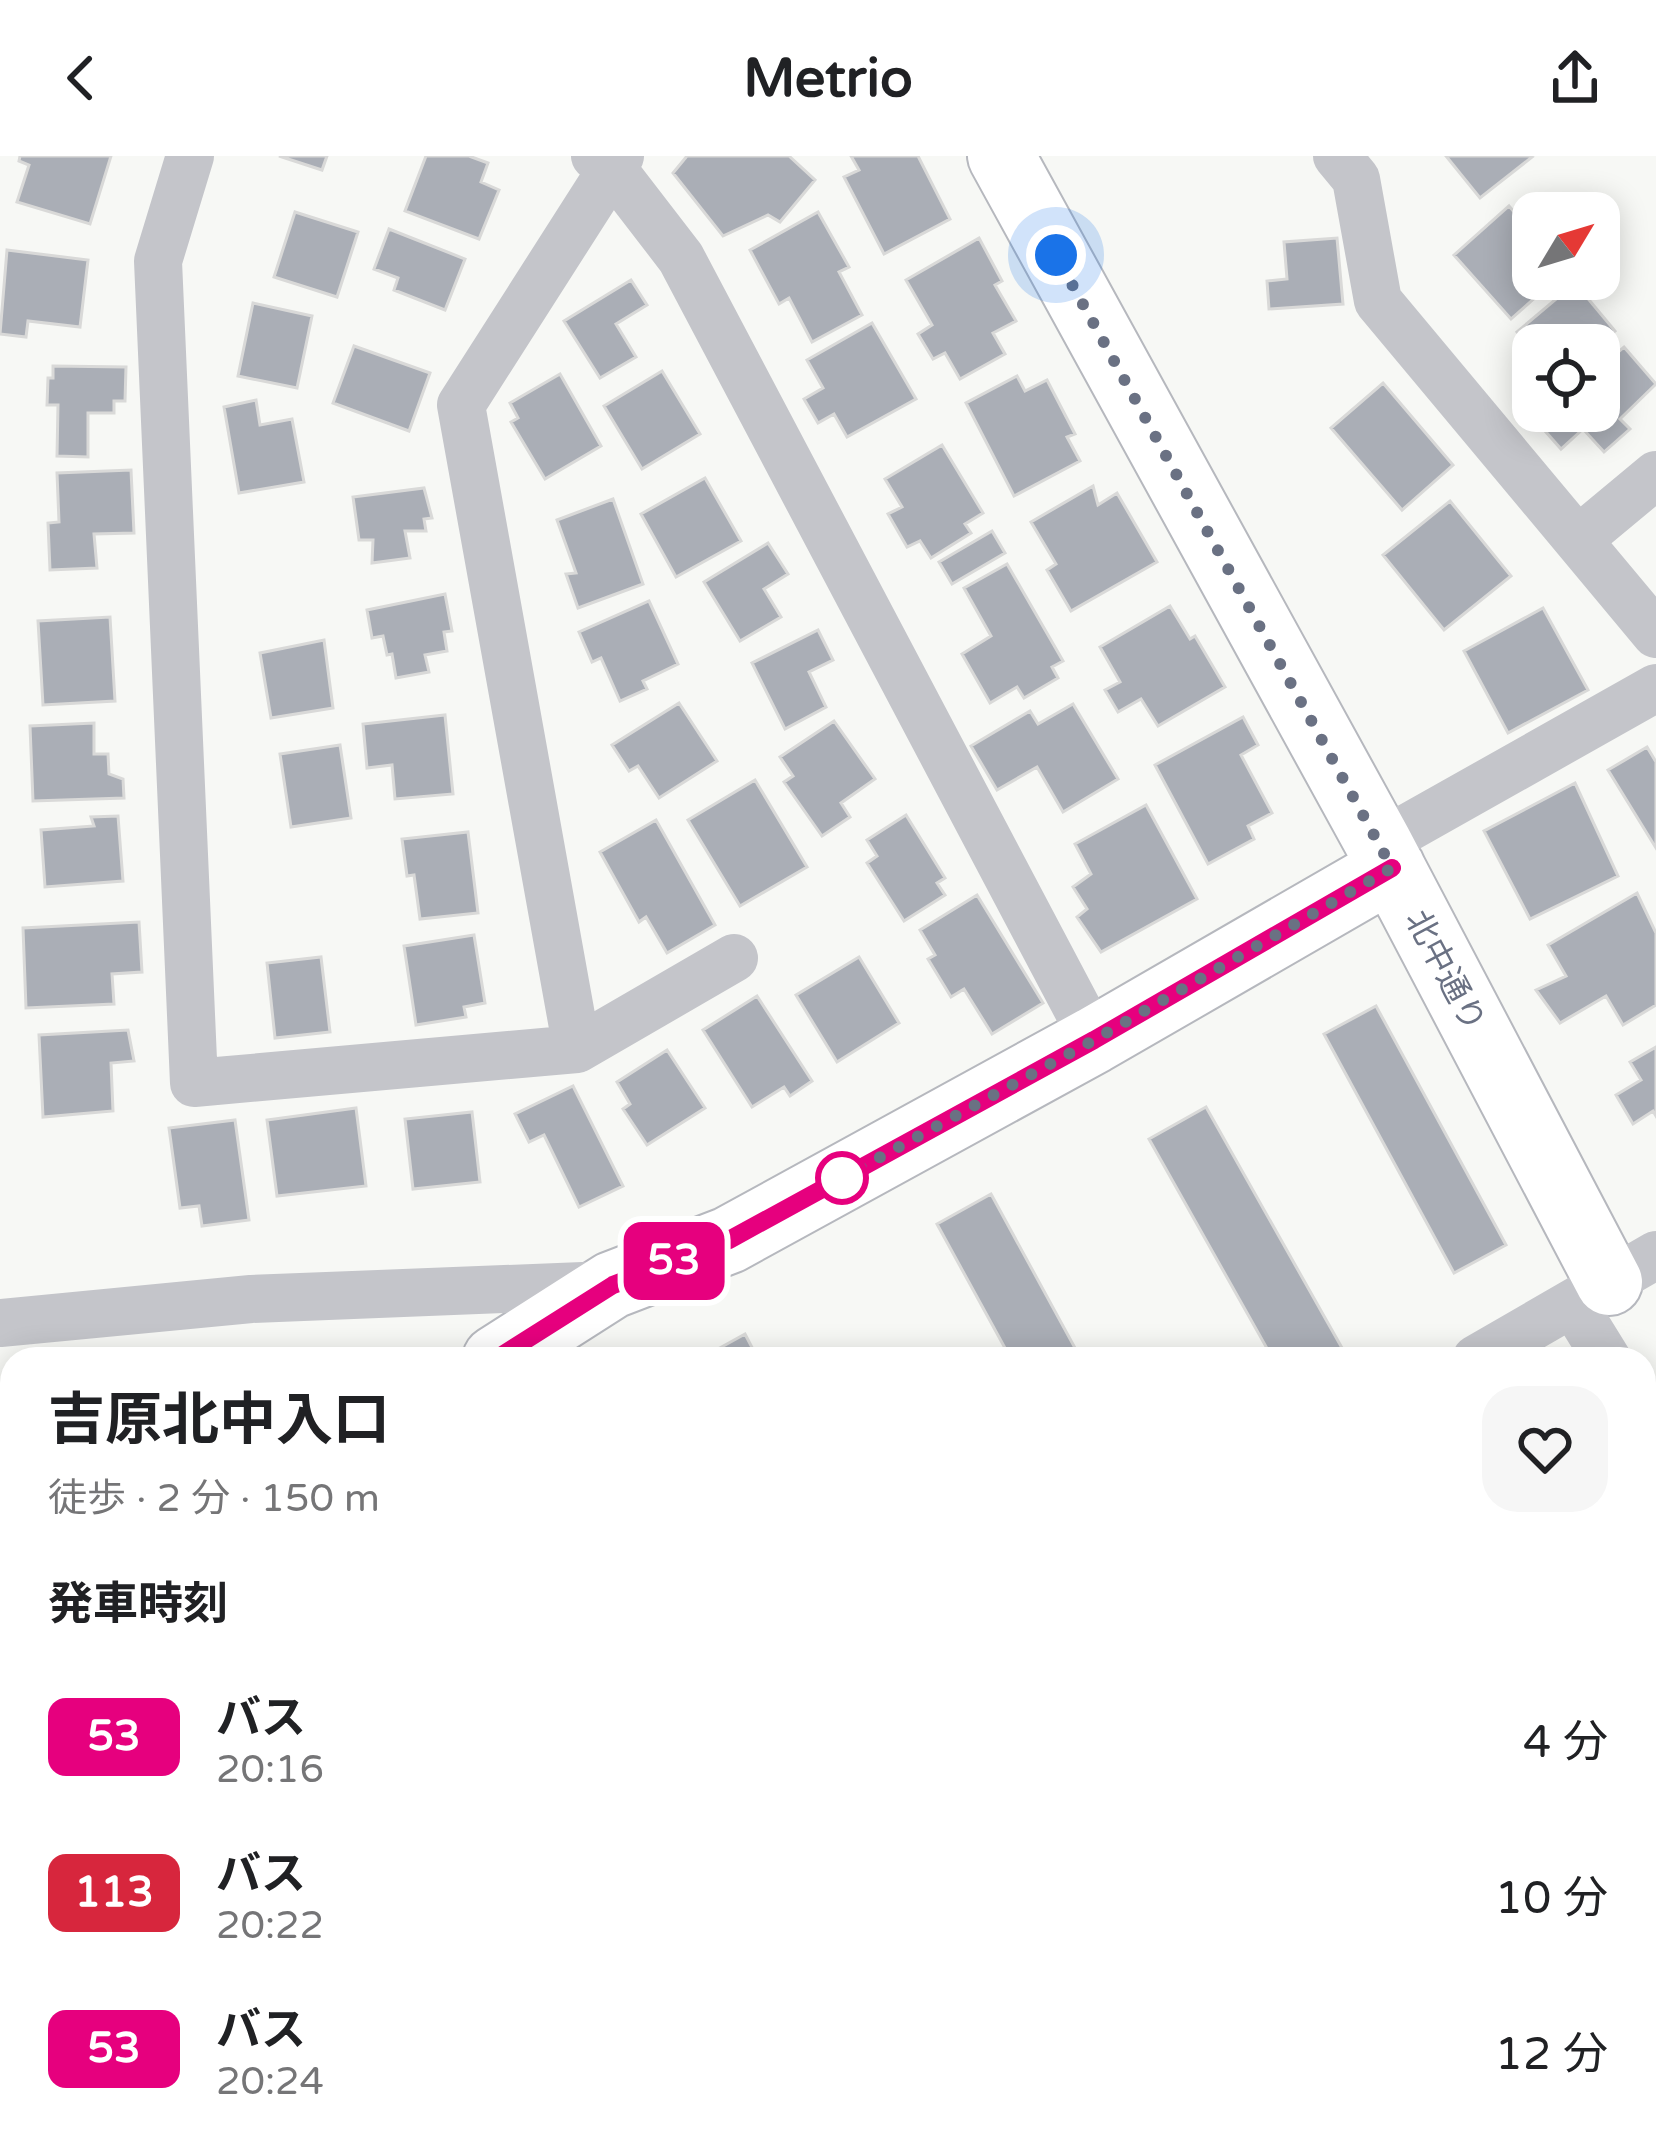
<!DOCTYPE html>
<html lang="ja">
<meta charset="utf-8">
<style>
body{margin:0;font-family:"Varela Round","Noto Sans JP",sans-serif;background:#f6f6f6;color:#202124;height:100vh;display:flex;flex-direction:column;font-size:45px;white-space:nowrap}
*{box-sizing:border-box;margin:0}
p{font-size:39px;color:#757577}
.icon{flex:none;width:66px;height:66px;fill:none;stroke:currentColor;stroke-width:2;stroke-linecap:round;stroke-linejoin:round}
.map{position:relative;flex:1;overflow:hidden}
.sheet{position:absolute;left:0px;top:1191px;width:1656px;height:804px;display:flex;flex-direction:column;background:#fff;border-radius:36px 36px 0 0;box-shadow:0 6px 30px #0003}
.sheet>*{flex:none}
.badge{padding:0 24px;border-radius:18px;font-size:42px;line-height:78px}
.needle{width:78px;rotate:52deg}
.fabs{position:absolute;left:1512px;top:36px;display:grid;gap:24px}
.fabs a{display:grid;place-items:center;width:108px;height:108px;border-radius:24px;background:#fff;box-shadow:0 6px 30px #0003;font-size:60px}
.you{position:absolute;width:60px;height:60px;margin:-30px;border:9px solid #fff;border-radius:50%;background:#1a73e8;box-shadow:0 0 0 18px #1a73e833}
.map>.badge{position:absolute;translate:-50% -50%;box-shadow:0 0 0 6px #fff}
h2{padding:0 48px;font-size:45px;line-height:108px}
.round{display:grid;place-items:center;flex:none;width:126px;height:126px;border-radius:36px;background:#f6f6f6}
.summary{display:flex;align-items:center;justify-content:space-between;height:204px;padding:0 48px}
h1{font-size:57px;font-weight:700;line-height:90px}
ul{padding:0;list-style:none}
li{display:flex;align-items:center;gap:36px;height:156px;padding:0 48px}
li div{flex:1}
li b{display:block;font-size:45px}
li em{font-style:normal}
li .badge{min-width:132px;font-weight:700;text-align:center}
header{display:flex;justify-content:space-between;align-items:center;height:156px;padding:0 48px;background:#fff;font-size:54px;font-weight:700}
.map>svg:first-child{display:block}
.building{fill:#aaaeb6;stroke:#d9d9d8;stroke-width:3}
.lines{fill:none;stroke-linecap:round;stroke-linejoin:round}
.secondary-casing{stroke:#b6b8be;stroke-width:70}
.path{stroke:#bbbcc0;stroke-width:8;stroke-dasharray:6 6;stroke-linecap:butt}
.street{stroke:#c4c5ca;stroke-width:48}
.secondary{stroke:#fff;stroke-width:66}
.line-casing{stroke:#fff;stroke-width:27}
.line{stroke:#e6007e;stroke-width:18}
.walk{stroke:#6a7183;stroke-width:12;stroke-dasharray:0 21.6}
.stop-dot{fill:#fff;stroke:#e6007e;stroke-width:6}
.labels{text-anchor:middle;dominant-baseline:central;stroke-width:12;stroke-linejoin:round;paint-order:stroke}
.street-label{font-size:33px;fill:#6a7183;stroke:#fff}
</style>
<header><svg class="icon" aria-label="back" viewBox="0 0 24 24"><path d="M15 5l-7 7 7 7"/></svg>Metrio<svg class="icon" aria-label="share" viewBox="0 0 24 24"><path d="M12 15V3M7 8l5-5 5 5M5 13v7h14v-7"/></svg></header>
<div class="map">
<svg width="1656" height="1995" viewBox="0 0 1656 1995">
<rect width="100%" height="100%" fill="#f7f8f5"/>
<path class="building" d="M20,0H111L90,68L17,46L29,9L19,5Z
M279,0H327L322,14Z
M426,0H469L488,7L481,26L499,34L479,83L405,55Z
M687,0H789L815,24L780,66L768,59L723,80L673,17Z
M851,0H918L950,63L884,98L844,21L859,14Z
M1446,0H1530L1532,1L1480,42Z
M1509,50L1533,78V123H1556L1511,163L1454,99Z
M295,56L358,76L337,141L274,121Z
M818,56L849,111L839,116L862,159L812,186L789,142L779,148L750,94Z
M389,73L465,103L445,154L394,134L398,122L374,113Z
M979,82L1002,125L995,129L1016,165L993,177L1005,198L960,223L945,197L933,203L918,178L932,169L906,124Z
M1337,82L1343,148L1269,153L1267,125L1287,123L1284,86Z
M7,94L88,104L80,171L28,165L26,181L0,178Z
M631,124L647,149L616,168L636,201L600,222L564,165Z
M1575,127L1615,175L1598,189H1533V194L1517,176Z
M253,147L312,160L297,232L238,220Z
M872,167L916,243L847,281L834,258L818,267L804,243L823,232L807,204Z
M354,190L430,217L409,275L333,247Z
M1624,191L1656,228L1620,263L1630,273L1604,296L1583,273L1561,293L1538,267L1551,255H1599V212Z
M53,210L126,211L125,245H114V257H88V301L57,300L58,249H47L48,222H53Z
M662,215L700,278L642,313L604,250Z
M560,218L601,290L545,323L511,266L518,262L510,247Z
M1017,220L1025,235L1047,224L1075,278L1067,281L1080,305L1014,340L966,247Z
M1383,227L1453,309L1402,354L1331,272Z
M256,244L260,269L292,263L304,326L239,337L224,251Z
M942,289L983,357L965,368L971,377L931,402L920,385L907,391L888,358L902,351L885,323Z
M131,314L134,377L94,378L97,412L50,414L48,367L59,366L57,317Z
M705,322L741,385L676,421L641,358Z
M1093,330L1098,349L1117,337L1157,406L1071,455L1047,414L1056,408L1031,366Z
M424,332L432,362L424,363L426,375H405L410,402L372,407L373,384H359L353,341Z
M613,343L643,428L578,452L566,418L576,417L557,364Z
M1450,345L1511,420L1444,474L1383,399Z
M992,375L1005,397L952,428L939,406Z
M768,387L788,418L764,433L781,461L740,485L704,426Z
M1007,408L1063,505L1052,511L1058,522L1024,542L1017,531L990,547L962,498L991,480L964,432Z
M445,438L452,475L444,476L447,495L425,499L429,516L396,522L392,498L387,499L383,480L372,482L367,454Z
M649,445L678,508L643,525L647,533L620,545L601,502L592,506L579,476Z
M1170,450L1190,483L1195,480L1225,531L1158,570L1141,543L1118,556L1105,534L1120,526L1100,491Z
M1543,452L1588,534L1508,577L1464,495Z
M110,461L115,545L43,549L38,465Z
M818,474L833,504L809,516L826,551L785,573L752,507Z
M324,484L333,552L271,562L260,497Z
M679,547L717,605L659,642L638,610L629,615L612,589Z
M1073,548L1118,623L1063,656L1037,611L997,634L971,590L1030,555L1038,568Z
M445,559L453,638L395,643L392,609L367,612L363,568Z
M1243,561L1258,589L1241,599L1272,657L1248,670L1254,683L1208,708L1155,609Z
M834,565L875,623L841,647L850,661L822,680L784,626L793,620L780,601Z
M94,567V598H108L109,618L123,623L124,642L33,645L30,570Z
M340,589L351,662L291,671L280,598Z
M1647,591L1656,606V692L1608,614Z
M755,624L807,711L740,750L688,664Z
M1575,627L1618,720L1530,763L1484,675Z
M1146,649L1197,743L1101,796L1077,761L1087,753L1073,731L1091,718L1075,688Z
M906,659L945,722L937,727L945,739L904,765L867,707L877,700L867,684Z
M118,660L123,725L45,731L41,674L94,670L91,661Z
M656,664L715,769L667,797L646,761L639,766L600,696Z
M468,676L478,757L420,763L414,719L407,720L402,683Z
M1637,737L1656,777V849L1623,869L1606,840L1560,867L1536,834L1566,820L1548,789Z
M977,739L1043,847L992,878L964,833L951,841L928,803L935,799L920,774Z
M139,766L142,816L112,818L114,848L26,852L23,772Z
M474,779L485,847L464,851L466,861L416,869L404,790Z
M321,801L330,876L275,882L267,807Z
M859,801L899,867L837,906L796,839Z
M757,840L812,925L790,940L784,931L752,951L703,874Z
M1376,850L1506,1089L1454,1117L1324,878Z
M128,874L134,905L111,907L113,955L43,961L39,879Z
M1656,891V960L1653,955L1633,968L1616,939L1641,924L1630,906Z
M667,894L705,952L647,989L623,953L630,948L617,926Z
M573,930L623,1030L579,1051L544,979L529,986L515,958Z
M1206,951L1342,1192L1322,1203H1273L1149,983Z
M356,952L366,1030L277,1040L267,964Z
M472,956L480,1026L413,1033L405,963Z
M235,964L249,1064L202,1070L199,1050L180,1052L169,972Z
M991,1038L1081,1203H1011L937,1068Z
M745,1178L758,1203H700Z
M12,1230V1322L0,1323V1231Z
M12,1415V1484L0,1470V1425Z
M0,1693L12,1708V1775L0,1785Z
M12,1791V1848L0,1857V1800Z"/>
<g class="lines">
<g class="secondary-casing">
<path id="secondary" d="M1001,0L1379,688L1609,1126
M496,1203L612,1129L729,1084L1094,884L1392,712
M35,1995L39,1983"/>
</g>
<path class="path" d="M1644,1942L1656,1936
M969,1983L977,1995
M1535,1995L1559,1983"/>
<path class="street" d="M190,0L158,105L194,927L577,893L734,802
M595,0L611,11L681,102L1094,884
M1337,0L1356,23L1378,145L1656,478
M1579,383L1656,319
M1379,688L1656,532
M577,893L461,249L620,0
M1573,1148L1607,1203
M0,1167L251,1143L608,1129
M1476,1203L1656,1099
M1644,1262L1656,1282
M0,1377L12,1376
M0,1614L12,1630
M239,1983L245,1995"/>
<use href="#secondary" class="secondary"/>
</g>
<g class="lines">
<g class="line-casing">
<path id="line" d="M496,1203L613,1129L729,1084L1094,884L1392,712"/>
</g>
<use href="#line" class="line"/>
<path class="walk" d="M842,1022L1094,884L1392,712L1056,99"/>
</g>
<circle class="stop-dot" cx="842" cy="1022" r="24"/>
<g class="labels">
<g class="street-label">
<text transform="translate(1445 815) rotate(62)">北中通り</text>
</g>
</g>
</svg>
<div class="fabs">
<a><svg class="needle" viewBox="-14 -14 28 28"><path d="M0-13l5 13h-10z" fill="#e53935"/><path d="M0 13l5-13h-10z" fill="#757577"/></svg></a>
<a><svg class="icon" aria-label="locate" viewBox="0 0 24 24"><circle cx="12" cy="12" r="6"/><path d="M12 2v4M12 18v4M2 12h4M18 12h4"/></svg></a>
</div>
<div class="you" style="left:1056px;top:99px"></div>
<b class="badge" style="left:674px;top:1105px;background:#e6007e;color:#fff">53</b>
<section class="sheet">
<div class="summary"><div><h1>吉原北中入口</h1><p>徒歩 · 2 分 · 150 m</p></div><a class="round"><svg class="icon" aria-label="heart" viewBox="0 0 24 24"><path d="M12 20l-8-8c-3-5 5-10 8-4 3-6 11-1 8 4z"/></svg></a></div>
<h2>発車時刻</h2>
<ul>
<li><span class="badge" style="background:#e6007e;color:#fff">53</span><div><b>バス</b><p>20:16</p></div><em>4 分</em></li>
<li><span class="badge" style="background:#d7263d;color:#fff">113</span><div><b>バス</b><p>20:22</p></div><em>10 分</em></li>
<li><span class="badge" style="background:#e6007e;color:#fff">53</span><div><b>バス</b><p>20:24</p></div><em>12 分</em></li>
</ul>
</section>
</div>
